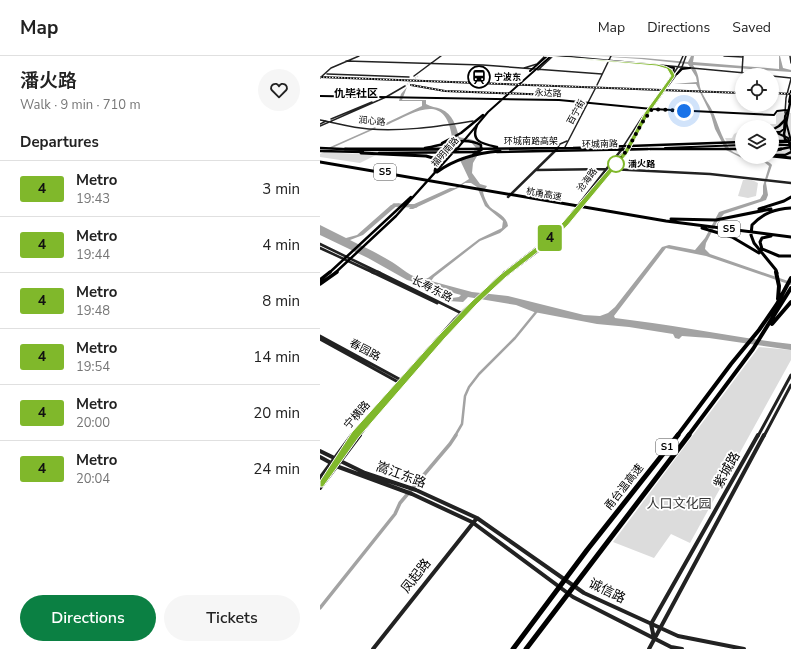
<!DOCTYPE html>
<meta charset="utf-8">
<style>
body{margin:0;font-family:"Nunito Sans","Noto Sans SC",sans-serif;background:#f6f6f6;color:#222;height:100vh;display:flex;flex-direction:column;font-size:15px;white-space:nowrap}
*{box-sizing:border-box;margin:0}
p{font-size:13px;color:#767676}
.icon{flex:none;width:22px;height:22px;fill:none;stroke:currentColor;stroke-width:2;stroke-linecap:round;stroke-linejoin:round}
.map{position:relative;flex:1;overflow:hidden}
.details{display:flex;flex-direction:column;background:#fff;width:320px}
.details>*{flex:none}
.badge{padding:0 8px;border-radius:3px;font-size:14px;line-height:26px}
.controls{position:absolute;left:415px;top:12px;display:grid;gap:8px}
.controls a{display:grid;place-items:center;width:44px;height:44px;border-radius:50%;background:#fff;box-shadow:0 2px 6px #0003;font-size:20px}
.you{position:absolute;width:20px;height:20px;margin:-10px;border:3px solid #fff;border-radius:50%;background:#1a73e8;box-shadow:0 0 0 6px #1a73e833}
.map>.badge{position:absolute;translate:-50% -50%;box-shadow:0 0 0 2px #fff}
h2{padding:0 20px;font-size:15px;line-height:36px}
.round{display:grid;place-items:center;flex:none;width:42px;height:42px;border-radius:21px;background:#f6f6f6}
.overview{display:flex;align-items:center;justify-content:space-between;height:68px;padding:0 20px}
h1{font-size:19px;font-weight:600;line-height:30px}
.button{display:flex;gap:8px;margin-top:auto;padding:8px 20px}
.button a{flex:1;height:46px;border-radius:24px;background:#0b8043;color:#fff;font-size:16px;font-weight:600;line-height:46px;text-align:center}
.button a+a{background:#f6f6f6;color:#222}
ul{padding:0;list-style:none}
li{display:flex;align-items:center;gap:12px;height:56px;padding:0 20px;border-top:1px solid #e0e0e0}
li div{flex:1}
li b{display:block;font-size:15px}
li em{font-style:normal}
li .badge{min-width:44px;font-weight:700;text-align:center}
header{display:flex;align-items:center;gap:24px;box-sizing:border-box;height:56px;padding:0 20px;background:#fff;border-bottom:1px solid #e0e0e0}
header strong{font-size:19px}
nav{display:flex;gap:22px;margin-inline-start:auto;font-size:14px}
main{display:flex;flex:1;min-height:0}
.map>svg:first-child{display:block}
.green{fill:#dcdcdc}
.water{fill:#a3a3a3}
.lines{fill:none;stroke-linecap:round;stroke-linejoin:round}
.canal-far2{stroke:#a3a3a3;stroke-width:1.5}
.canal-far1{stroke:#a3a3a3;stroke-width:2.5}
.canal{stroke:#a3a3a3;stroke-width:3.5}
.river{stroke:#a3a3a3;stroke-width:3.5}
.secondary-tunnel{stroke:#d9d9d9;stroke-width:1.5;stroke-dasharray:1.5 1;stroke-linecap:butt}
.secondary-far3{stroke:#222;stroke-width:1.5}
.secondary-far2{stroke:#222;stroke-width:2.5}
.secondary-far1{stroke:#222;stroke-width:3}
.secondary{stroke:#222;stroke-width:4}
.primary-far2{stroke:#000;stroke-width:2}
.primary-far1{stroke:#000;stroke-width:2.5}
.primary{stroke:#000;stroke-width:3.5}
.highway-far3{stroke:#000;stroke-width:2.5}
.highway-far2{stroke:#000;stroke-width:3}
.highway-far1{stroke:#000;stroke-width:4}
.highway{stroke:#000;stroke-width:5}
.rail-casing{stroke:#000;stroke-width:2}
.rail{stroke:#fff;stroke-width:1;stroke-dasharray:1.5;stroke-linecap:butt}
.line{fill:#80b82b;stroke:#fff}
.walk{stroke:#000;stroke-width:4;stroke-dasharray:0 7.2}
.stop-dot{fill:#fff;stroke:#80b82b;stroke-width:2}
.labels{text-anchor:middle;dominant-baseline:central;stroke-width:3.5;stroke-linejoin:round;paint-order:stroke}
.far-poi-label{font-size:9px;font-weight:bold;fill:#000;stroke:#fff;text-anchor:start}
.far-street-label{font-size:9px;fill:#000;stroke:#fff}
.far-stop-label{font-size:9px;font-weight:bold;fill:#000;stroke:#fff;text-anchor:start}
.shield{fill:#fff;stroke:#4c4c4c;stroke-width:1}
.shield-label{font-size:10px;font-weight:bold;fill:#000}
.far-quarter-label{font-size:11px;font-weight:bold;fill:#000;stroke:#fff}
.street-label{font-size:11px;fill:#000;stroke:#fff}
.near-street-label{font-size:13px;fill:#000;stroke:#fff}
.near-park-label{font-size:13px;fill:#333;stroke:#fff}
</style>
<header>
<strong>Map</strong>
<nav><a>Map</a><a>Directions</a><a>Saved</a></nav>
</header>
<main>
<section class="details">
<div class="overview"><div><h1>潘火路</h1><p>Walk · 9 min · 710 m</p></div><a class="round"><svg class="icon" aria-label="heart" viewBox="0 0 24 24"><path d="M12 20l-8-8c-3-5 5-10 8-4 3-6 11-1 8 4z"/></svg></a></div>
<h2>Departures</h2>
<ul>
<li><span class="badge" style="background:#80b82b;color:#111">4</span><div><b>Metro</b><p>19:43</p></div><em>3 min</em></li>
<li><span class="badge" style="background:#80b82b;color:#111">4</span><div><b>Metro</b><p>19:44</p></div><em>4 min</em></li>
<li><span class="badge" style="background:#80b82b;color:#111">4</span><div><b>Metro</b><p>19:48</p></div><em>8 min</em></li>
<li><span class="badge" style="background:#80b82b;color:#111">4</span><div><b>Metro</b><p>19:54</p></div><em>14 min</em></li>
<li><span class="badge" style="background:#80b82b;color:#111">4</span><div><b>Metro</b><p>20:00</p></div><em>20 min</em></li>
<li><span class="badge" style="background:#80b82b;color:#111">4</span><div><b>Metro</b><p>20:04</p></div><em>24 min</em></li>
</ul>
<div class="button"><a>Directions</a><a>Tickets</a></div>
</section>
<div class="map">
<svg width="471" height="593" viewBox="0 0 471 593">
<rect width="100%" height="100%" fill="#fff"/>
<path class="green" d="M458,56L471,57V102L431,101H452V71H450V68H456V59Z
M422,74V98L410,92L405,82H412L414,78Z
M4,96L56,99L40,107L0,101V98Z
M423,124H432L438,127L436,140L428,142L418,140Z
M439,291L471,294V304L370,487L351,478L334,502L293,486Z"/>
<path class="water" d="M276,0L324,2L368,6L371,0H374L373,6L459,13V0H460L463,12L471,14V16L373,9C379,19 378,20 380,31C382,39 389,48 393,56C398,68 401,80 409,92C418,104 448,101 452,109L446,127L448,139L446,144L404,158L397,166L386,187L385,193L390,198L471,226V229L386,200L346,192L294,260L295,262C354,269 412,281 471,288V294L389,282L362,280L359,283L355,282L353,278L309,271L277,268L214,256L196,249L148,241L143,246L129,245L125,243L139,241L141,239L87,224L48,202L0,179V169L26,182L37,179L71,149L80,147L43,179L30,184C44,191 59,198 72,206C82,212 95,226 108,222L159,183L182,172L183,165L165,150L157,131L151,127H145L138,132L93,153H89L92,149L130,132H135L149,123L140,104L151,99L156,92L150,85L137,84L132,81C125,35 94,57 67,69L64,68L102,50V45H79L81,38L87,31L82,44H106V48C111,51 116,51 121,53C133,58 136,70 139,81C147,83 154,82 160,89V95L153,107L152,117L160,128L167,130L163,136C164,141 167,147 170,151C177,157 187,160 188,170L180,177L160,185L114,221L111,225L152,236L188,240L264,259L280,260L288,257L295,251L342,191L349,189L375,194L385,182L399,156L440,143L443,138V130L449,110L444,106L424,103L406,94L395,73L391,59L376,28H354L377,26L376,21L368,8L321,3Z"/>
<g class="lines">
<path class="canal-far2" d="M10,92L55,72"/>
<path class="canal-far1" d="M135,380L142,368L145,340L149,331L159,318L195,282L217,255"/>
<path class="canal" d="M0,552L75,458L80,447L130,388L136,379"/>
<path class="river" d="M74,149L96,150"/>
<path class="secondary-tunnel" d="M85,30L98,20"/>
<path class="secondary-far3" d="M233,0L245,1
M243,0L448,19
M404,0L423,1
M470,0L471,7
M26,5L163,9L282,18
M204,12L217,8L225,0
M218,14L233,0
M422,16L423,0
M7,18L89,21
M94,20L121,0
M452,20L471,22
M0,22L11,12L39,0
M277,29L291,0
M345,30L358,11L363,0
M348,30L362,11L366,0
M465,57L466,42L471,23
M11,63L52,46
M0,64C16,67 32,72 49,73C83,76 119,70 153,65
M0,68L6,65
M0,70L66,41L85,30
M245,91L275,33
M236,94L240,88L247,85
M301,94L321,63L342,35
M307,94L321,67L344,35"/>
<path class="secondary-far2" d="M216,114L289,113L390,118L471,127
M188,141L237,93
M0,188L60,217
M0,192L54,217
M184,217L228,183L246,165L302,93
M189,217L222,192L247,168L286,116L307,93"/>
<path class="secondary-far1" d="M52,216L117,247
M58,216L141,257
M0,280L81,324
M0,283L78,326
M31,380L135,263L185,216
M39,380C59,353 82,328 104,303C131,273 158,241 190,216
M438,380L471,319
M444,380L471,329"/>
<path class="secondary" d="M0,395L45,417L96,434L157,462L264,537L358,580L424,593
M0,401L11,407
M16,410L92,438L152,466L253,541L351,591L362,593
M0,422L32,379
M0,432L40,379
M334,582L331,568L438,379
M53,593L157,462
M329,593L444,379"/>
<path class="primary-far2" d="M344,10L354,12L353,18
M210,15L227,0
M357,18L362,13L370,12
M0,40L239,44L332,53L454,59
M469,46L471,35
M454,59L457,55L466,54
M466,66L471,85
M452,76H460L464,73L465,60L468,54
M457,77L468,82L471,94
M452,87L468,86
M452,89H471
M345,92L422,89
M136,94L168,56L231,0
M276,94L333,93"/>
<path class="primary-far1" d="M0,95L43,96
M177,96L328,93
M59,97L159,96
M452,99H465L471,96
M9,217L91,141
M15,217L76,160L136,93"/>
<path class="primary" d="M0,224L10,216
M0,228L17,216"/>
<path class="highway-far3" d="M471,42L464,78L465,83L471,88
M157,69C150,86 163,88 177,91
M452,74L459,70L467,62
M452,85H469
M122,87L141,77L163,59
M0,92L45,94L253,92L422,86
M105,92C124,89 143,80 161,89V94
M330,93H422
M456,94L471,91"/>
<path class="highway-far2" d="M25,93H138
M452,95L461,93
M41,97L106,100L113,102L117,106L115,115
M152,100L162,93
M452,100L471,102
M0,106L346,165L471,181
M117,116C136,102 157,97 180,95
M439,153L464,145L471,141
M351,163L396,164L451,153
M382,172L412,181L439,197
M451,180L442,182L440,186L442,193L459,200H471
M457,217L456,214L434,187L431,179L432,169C443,157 455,153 471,152"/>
<path class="highway-far1" d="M456,216L459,230L458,243
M452,268L471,246
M357,380L411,308L439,274L457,248L471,222
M368,380L433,293L471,232"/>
<path class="highway" d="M193,593L267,494L358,379
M206,593L369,379"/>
<g class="rail-casing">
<path id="rail" d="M0,21L422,37
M91,29L125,35L233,39
M452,37L471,38"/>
</g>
<use href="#rail" class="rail"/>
</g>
<path class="line" d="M224,0H225L337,8C345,10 353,11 355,20L330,56L308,97L248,169L228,188L186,221L157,248L125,282L39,381L3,431H0V425L32,376L120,278L152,245L181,218L224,185L243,166L304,95L325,56L351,20L347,13L337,10Z"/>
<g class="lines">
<path class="walk" d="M296,108L307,94L322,67L332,53L364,55"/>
</g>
<defs>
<g id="station-ring" transform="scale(1.15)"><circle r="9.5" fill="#fff" stroke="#000" stroke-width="1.5"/><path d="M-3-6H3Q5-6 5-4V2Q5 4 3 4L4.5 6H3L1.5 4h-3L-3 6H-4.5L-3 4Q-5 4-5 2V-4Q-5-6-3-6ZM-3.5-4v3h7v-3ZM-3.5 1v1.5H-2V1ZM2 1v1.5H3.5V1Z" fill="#000"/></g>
</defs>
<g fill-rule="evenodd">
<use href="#station-ring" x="159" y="21"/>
</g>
<circle class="stop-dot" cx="296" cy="108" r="8"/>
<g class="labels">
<g class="far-poi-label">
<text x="174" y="21">宁波东</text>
</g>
<g class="far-street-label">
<text transform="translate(228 37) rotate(2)">永达路</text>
<text transform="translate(256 56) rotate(-61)">百宁街</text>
<text transform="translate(52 65) rotate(5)">润心路</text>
<text x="211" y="85">环城南路高架</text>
<text transform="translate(280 88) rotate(-1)">环城南路</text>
<text transform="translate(125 96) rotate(-49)">福明南路</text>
<text transform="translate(267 124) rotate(-53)">沧海路</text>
<text transform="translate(224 138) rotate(10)">杭甬高速</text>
</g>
<g class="far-stop-label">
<text x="308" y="108">潘火路</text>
</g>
<g class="shield">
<rect x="54" y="108" width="22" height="16" rx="3"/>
<rect x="398" y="165" width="22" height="16" rx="3"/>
<rect x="336" y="383" width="22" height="16" rx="3"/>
</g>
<g class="shield-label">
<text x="65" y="116">S5</text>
<text x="409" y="173">S5</text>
<text x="347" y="391">S1</text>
</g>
<g class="far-quarter-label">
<text x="36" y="37">仇毕社区</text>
</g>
<g class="street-label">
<text transform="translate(112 233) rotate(27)">长寿东路</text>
<text transform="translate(45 294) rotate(28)">春园路</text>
<text transform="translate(37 359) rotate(-49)">宁横路</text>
<text transform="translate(304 431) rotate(-52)">甬台温高速</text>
</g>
<g class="near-street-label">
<text transform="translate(407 414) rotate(-61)">紫城路</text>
<text transform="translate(81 419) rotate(20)">嵩江东路</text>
<text transform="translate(96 520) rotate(-52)">凤起路</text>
<text transform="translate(287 535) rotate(26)">诚信路</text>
</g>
<g class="near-park-label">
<text x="359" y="448">人口文化园</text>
</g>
</g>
</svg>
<div class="controls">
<a><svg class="icon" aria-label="locate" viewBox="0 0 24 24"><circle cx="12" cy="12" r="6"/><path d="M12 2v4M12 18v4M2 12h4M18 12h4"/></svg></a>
<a><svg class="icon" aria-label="layers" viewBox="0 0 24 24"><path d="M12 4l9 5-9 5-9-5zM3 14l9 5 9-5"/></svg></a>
</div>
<div class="you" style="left:364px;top:55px"></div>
<b class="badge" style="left:230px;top:182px;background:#80b82b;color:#111">4</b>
</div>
</main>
